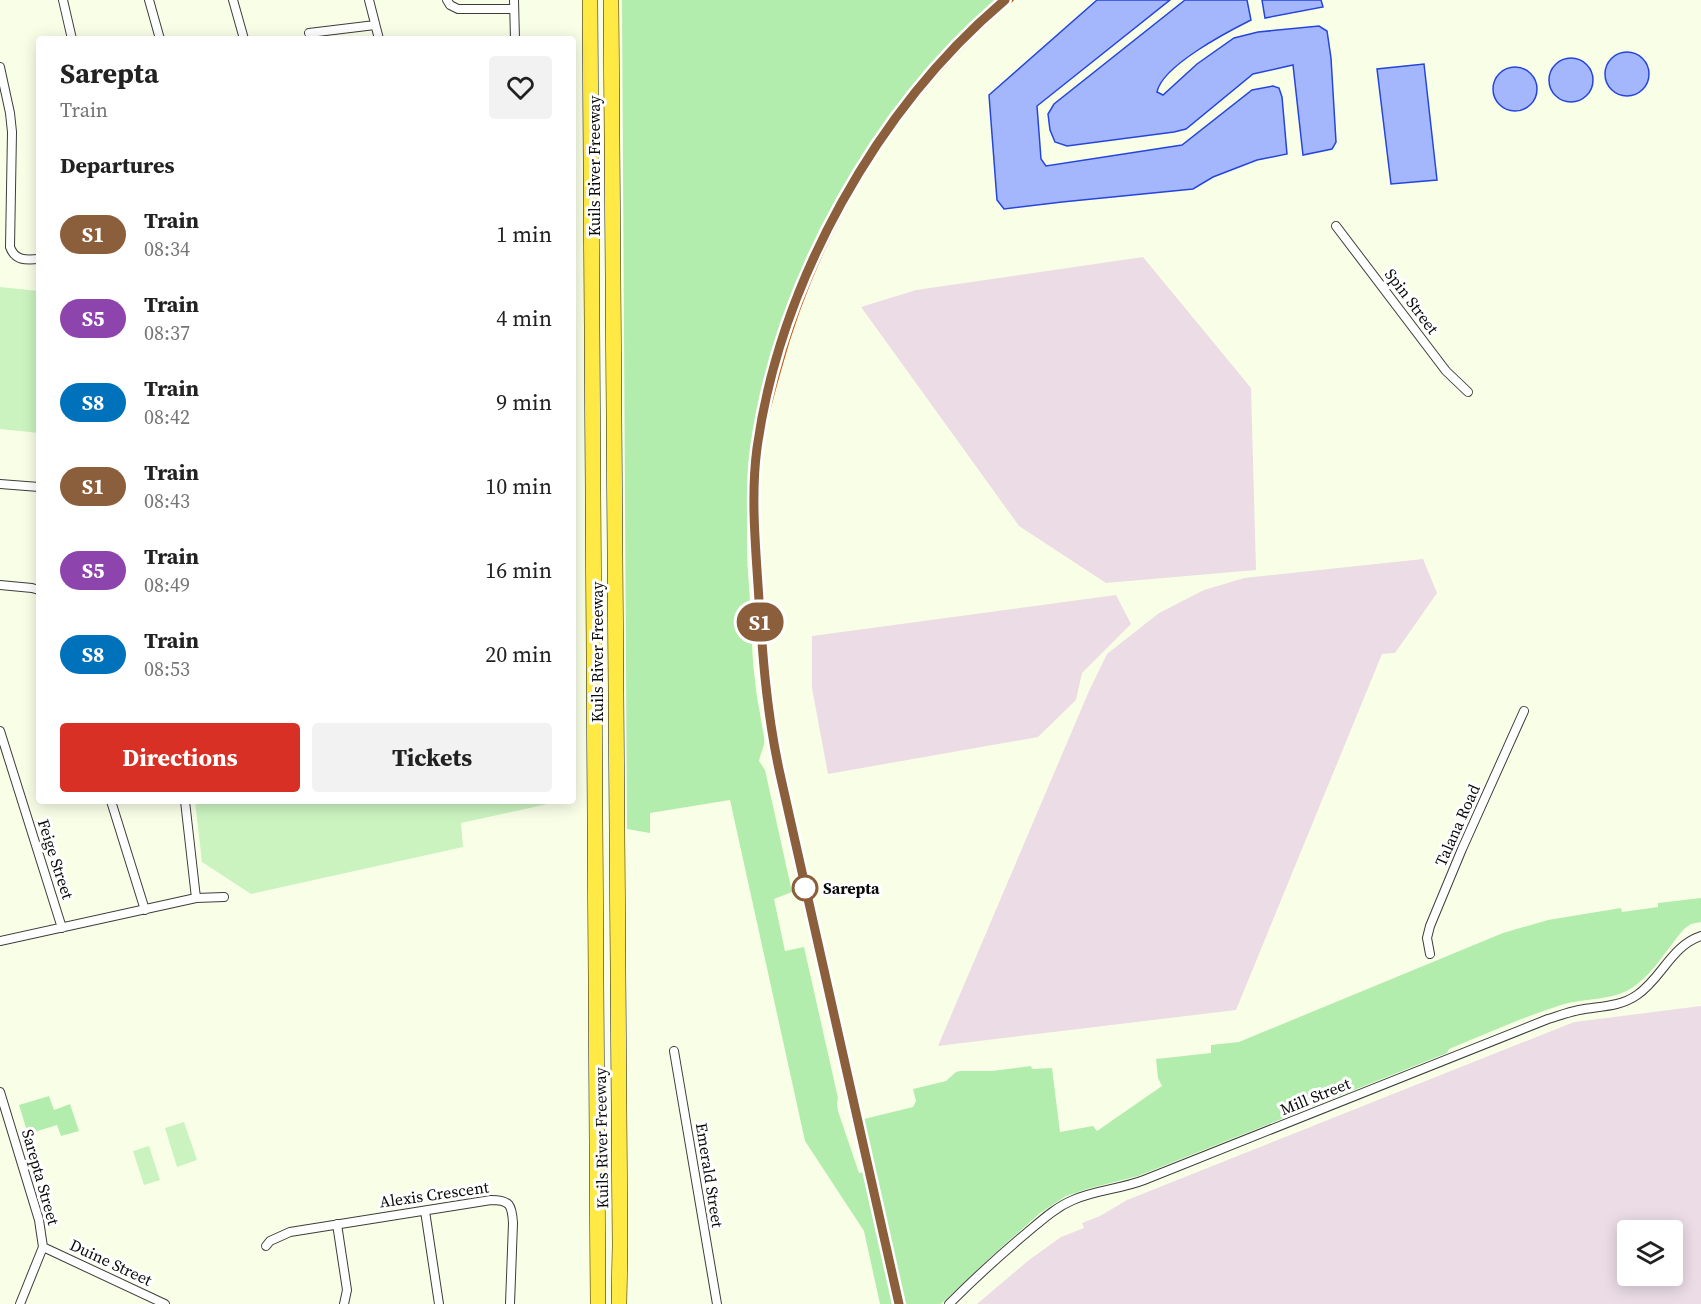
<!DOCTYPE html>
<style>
body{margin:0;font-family:"Source Serif 4",serif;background:#f2f2f2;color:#222;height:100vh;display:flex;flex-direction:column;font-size:22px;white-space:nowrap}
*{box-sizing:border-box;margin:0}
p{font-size:20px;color:#767676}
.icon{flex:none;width:33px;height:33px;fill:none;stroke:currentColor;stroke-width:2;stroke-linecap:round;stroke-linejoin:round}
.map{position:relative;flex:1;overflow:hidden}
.drawer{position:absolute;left:36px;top:36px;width:540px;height:768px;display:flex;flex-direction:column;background:#fff;border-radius:6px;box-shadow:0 3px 15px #0003}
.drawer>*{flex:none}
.badge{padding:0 12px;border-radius:20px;font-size:21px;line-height:39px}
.buttons{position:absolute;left:1617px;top:1220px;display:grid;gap:12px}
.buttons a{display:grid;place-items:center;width:66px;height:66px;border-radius:6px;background:#fff;box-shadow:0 3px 15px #0003;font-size:30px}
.map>.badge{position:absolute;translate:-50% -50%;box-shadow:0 0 0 3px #fff}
h2{padding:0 24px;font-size:22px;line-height:54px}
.round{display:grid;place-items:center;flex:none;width:63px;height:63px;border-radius:6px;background:#f2f2f2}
.overview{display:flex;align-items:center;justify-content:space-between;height:102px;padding:0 24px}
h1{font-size:28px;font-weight:700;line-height:45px}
.cta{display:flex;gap:12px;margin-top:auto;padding:12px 24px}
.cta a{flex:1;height:69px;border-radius:6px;background:#d93025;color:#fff;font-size:24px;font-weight:700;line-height:69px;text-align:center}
.cta a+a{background:#f2f2f2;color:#222}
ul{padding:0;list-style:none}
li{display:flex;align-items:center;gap:18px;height:84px;padding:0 24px}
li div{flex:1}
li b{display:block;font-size:22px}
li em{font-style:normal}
li .badge{min-width:66px;font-weight:700;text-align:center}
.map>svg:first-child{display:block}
.industrial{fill:#ebdce6;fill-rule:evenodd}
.green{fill:#b3edad}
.pitch{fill:#cbf3c0}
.water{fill:#a5b7fc;stroke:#2645da;stroke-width:1.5}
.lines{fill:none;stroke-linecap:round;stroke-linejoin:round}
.street-casing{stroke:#3d3d3d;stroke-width:10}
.highway-casing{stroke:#1b1b1b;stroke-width:16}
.street{stroke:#fff;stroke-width:8}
.highway{stroke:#ffe945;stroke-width:15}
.rail{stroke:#c65816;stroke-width:2}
.line-casing{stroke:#fff;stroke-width:14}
.line{stroke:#8b5e3c;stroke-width:9}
.stop-dot{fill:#fff;stroke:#8b5e3c;stroke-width:3}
.labels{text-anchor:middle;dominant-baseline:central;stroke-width:6;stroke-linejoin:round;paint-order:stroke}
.street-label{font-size:16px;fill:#0a0a0a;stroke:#fff}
.stop-label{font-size:16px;font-weight:bold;fill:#0a0a0a;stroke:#fff;text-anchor:start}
</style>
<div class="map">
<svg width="1701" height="1304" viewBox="0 0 1701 1304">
<rect width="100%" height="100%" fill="#f9ffe7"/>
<path class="industrial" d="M1143,257L1251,388L1256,570L1106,583L1019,526L861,307L916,290Z
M1423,559L1437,593L1395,653L1382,654L1236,1010L938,1046L1089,691L1107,654L1159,613L1204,590L1244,578Z
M1116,595L1131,624L1082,673L1076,700L1038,737L828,774L812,688V636Z
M1701,1006V1304H977L1029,1260L1061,1237L1084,1228L1082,1223L1100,1216L1127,1200L1574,1022ZM1628,1230H1672V1275H1628Z"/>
<path class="green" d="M622,0H999C847,133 745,341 747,545C747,569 750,593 751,618C752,639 752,660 755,681C756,696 760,711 762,726C763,731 765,738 764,744C763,749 760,755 759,761L765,770L792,892L774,899L785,951L804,947L838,1098L837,1103L838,1111L859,1173L866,1171L897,1304H880L864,1231L805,1141L730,800L650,813V833L627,829Z
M1701,898V922L1691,924L1684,929C1668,947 1655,971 1636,985C1614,1002 1586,997 1561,1005C1523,1017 1486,1034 1449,1049L1447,1053L1138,1176L1087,1189L1066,1196L1040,1213L994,1254L941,1304H905L864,1119L913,1107L916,1101L913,1089L946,1081L956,1072L960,1071H991L1031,1066L1032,1069L1052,1068L1060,1132L1093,1126L1097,1131L1162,1086L1158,1078L1156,1059L1211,1053V1045L1239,1042L1503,933L1548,920L1621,908L1622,912L1658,907V903Z
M49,1096L54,1110L70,1104L79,1131L61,1136L57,1125L28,1134L19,1105Z"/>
<path class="pitch" d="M0,287L39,291V433L0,429Z
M195,801H561L461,823L463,847L251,894L202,862Z
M184,1122L197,1160L177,1167L165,1128Z
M149,1146L160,1180L144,1185L133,1151Z"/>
<path class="water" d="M1097,0H1170L1037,106L1041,159L1046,166L1182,145L1252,90L1273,86L1279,88L1282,97L1287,154L1257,160L1213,177L1193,189L1062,202L1004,209L997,200L989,95Z
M1185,0H1247L1251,20C1227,32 1162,66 1157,92L1163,95L1197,64L1234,38L1258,32L1319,26L1327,31L1331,58L1336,142L1332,149L1303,155L1293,65L1253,74L1186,129L1174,132L1067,146L1055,142L1050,130L1048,114L1054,104Z
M1262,0H1321L1323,7L1265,18Z
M1605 74a22 22 0 1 1 44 0a22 22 0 1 1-44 0Z
M1549 80a22 22 0 1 1 44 0a22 22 0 1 1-44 0Z
M1424,64L1437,180L1391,184L1377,69Z
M1493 89a22 22 0 1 1 44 0a22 22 0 1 1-44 0Z"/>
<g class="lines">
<g class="street-casing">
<path id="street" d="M63,0L72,39
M149,0L160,39
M233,0L244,39
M369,0L379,39
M447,0L450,5L458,9H514
M514,0L515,39
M309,33L375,25
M0,67L10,113L12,132L10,247C15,261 26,260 39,259
M1336,226L1446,371L1468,392
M0,484L39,487
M0,585L32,588L39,590
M0,731L62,928
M111,801L145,910
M185,801L196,898
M0,941L196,898L224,897
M1430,954L1427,938L1430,926L1462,849L1524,711
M674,1051L717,1304
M0,1092L39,1220L43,1247L20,1304
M425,1211L439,1304
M337,1224L347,1290L344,1304
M266,1246L270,1241L290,1232L491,1200C510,1200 512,1205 513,1223L510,1304
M43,1247L165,1304
M949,1304C973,1280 998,1257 1024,1235C1040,1222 1054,1208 1073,1200C1095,1190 1121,1189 1144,1180L1548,1019C1558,1016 1569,1012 1579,1010C1600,1006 1620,1007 1637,995C1662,978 1671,946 1701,936"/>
</g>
<g class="highway-casing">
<path id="highway" d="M590,0L598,1304
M611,0L620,1245L619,1304"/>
</g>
<use href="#street" class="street"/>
<use href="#highway" class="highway"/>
<path class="rail" d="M904,1304L783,767C772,708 768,650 763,591C760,550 756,509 759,469C762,435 771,403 780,371C819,227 899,97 1013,0"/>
</g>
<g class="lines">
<g class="line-casing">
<path id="line" d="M899,1304L780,774C766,711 762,648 758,585C755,539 751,494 757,448C780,283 877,108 1005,0"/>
</g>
<use href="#line" class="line"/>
</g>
<circle class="stop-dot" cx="805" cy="888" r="12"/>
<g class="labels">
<g class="street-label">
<text transform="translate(594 166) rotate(-90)">Kuils River Freeway</text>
<text transform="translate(1412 301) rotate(53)">Spin Street</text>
<text transform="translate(597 652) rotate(-90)">Kuils River Freeway</text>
<text transform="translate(1457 825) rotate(-66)">Talana Road</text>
<text transform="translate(56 859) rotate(72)">Feige Street</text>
<text transform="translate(1315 1096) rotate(-22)">Mill Street</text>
<text transform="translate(601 1138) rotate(-91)">Kuils River Freeway</text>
<text transform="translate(710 1175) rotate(81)">Emerald Street</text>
<text transform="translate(41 1177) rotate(74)">Sarepta Street</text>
<text transform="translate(434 1194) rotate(-8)">Alexis Crescent</text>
<text transform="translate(111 1262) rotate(25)">Duine Street</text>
</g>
<g class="stop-label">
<text x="823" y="888">Sarepta</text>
</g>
</g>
</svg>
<div class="buttons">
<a><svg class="icon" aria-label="layers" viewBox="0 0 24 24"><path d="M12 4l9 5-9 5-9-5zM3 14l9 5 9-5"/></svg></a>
</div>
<b class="badge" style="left:760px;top:622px;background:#8b5e3c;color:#fff">S1</b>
<section class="drawer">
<div class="overview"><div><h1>Sarepta</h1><p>Train</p></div><a class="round"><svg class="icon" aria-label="heart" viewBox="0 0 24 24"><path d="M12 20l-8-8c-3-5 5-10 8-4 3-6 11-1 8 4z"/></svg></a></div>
<h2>Departures</h2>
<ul>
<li><span class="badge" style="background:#8b5e3c;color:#fff">S1</span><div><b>Train</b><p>08:34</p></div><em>1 min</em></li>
<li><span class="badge" style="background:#8e44ad;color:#fff">S5</span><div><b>Train</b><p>08:37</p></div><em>4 min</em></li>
<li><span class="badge" style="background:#0072bc;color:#fff">S8</span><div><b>Train</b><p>08:42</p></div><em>9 min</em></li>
<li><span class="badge" style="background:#8b5e3c;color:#fff">S1</span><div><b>Train</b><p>08:43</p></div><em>10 min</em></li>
<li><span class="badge" style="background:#8e44ad;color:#fff">S5</span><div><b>Train</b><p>08:49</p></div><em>16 min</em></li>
<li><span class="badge" style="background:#0072bc;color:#fff">S8</span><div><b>Train</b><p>08:53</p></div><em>20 min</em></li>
</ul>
<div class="cta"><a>Directions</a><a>Tickets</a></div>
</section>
</div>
